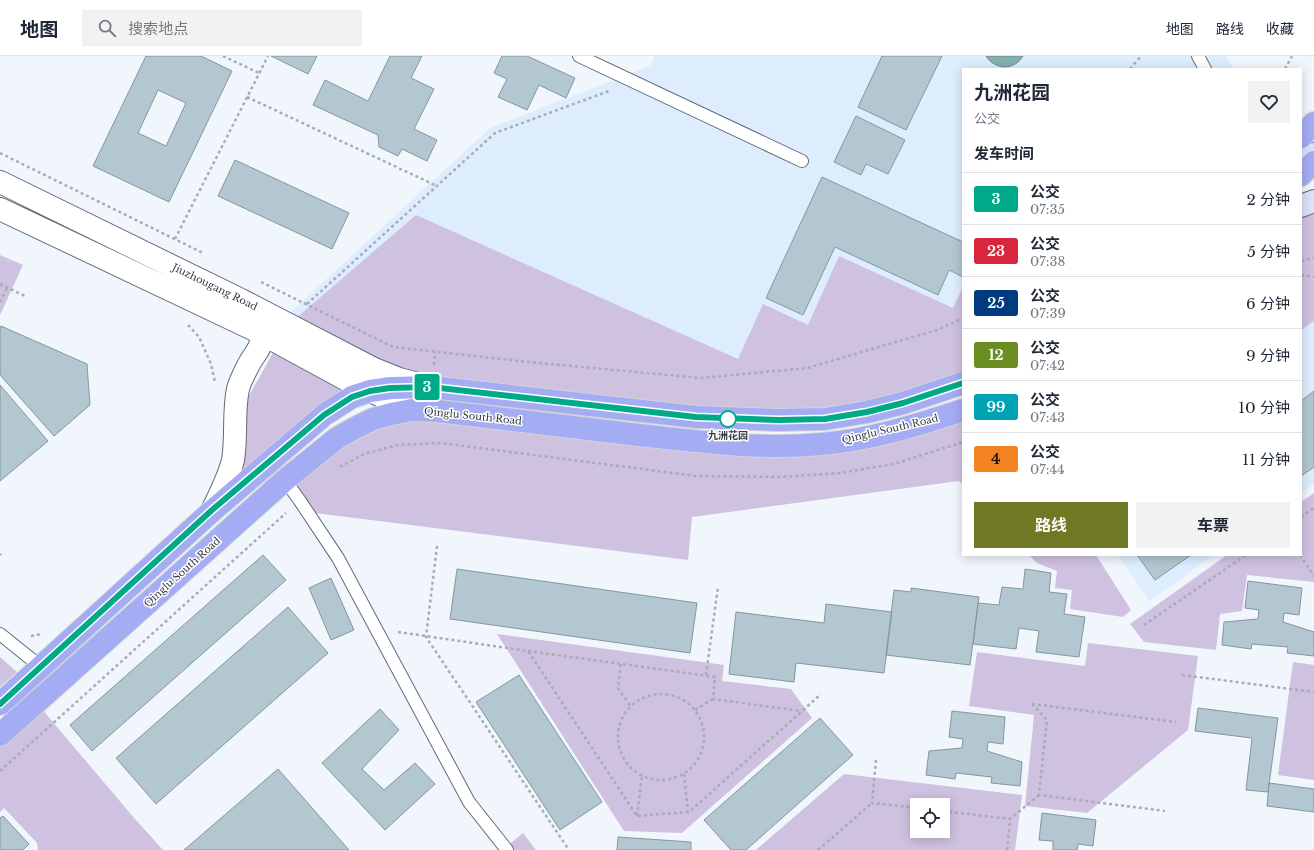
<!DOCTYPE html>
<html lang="zh">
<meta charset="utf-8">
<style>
body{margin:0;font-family:"Libre Baskerville","Noto Sans SC",serif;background:#f2f2f3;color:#1f2937;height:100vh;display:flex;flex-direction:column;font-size:15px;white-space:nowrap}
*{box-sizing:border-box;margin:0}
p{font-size:13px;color:#747a83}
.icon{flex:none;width:22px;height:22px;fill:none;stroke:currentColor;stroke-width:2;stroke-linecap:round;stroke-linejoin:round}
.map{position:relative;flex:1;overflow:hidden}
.side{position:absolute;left:962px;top:12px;width:340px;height:488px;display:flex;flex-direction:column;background:#fff;border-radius:0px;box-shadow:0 2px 10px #0003}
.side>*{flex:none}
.badge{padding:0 8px;border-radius:3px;font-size:14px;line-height:26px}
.fabs{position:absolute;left:910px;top:742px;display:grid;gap:8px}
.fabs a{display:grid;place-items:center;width:40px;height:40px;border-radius:0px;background:#fff;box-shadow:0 2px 10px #0003;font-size:20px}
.map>.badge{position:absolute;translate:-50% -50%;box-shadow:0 0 0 2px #fff}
h2{padding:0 12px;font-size:15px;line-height:36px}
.round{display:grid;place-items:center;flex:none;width:42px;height:42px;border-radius:0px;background:#f2f2f3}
.overview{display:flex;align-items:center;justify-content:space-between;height:68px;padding:0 12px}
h1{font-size:19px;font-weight:700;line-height:30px}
.action{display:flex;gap:8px;margin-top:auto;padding:8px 12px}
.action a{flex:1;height:46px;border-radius:0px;background:#6f7823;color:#fff;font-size:16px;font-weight:700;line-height:46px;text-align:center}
.action a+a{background:#f2f2f3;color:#1f2937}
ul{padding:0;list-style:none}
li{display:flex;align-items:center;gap:12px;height:52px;padding:0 12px;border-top:1px solid #e0e1e3}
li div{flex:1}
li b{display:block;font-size:15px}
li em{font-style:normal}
li .badge{min-width:44px;font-weight:700;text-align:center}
header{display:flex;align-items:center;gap:24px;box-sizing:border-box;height:56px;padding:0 20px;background:#fff;border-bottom:1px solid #e0e1e3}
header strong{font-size:19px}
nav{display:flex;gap:22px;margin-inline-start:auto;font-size:14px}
.search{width:280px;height:36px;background:#f2f2f3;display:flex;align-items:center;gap:10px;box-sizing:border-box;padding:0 14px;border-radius:0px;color:#747a83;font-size:15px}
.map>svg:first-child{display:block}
.built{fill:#deedfe}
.green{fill:#cfc1e0;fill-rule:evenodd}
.water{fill:#84b0b0;stroke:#6c8d8e}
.building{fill:#b2c7cf;stroke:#83979f;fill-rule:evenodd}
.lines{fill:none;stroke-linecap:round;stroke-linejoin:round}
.service-casing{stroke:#606c79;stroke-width:14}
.tertiary-casing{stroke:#606c79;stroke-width:24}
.secondary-casing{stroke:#606c79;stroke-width:24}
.trunk-casing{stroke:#d3d4d5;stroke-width:24}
.path{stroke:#a8adb3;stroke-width:2.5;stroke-dasharray:3 3;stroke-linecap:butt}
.service{stroke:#fff;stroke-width:12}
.tertiary{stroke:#fff;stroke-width:22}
.secondary{stroke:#dde0fb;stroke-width:22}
.trunk{stroke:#a4acf4;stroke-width:22}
.line-casing{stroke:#fff;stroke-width:9}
.line{stroke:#0a8;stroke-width:6}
.stop-dot{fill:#fff;stroke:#0a8;stroke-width:2}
.labels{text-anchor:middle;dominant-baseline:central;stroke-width:3;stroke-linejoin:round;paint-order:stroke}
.street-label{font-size:10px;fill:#353a40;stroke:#fff}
.stop-label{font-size:10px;font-weight:bold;fill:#353a40;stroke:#fff}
</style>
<header>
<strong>地图</strong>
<div class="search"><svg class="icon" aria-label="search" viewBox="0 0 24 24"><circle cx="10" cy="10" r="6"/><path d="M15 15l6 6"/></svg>搜索地点</div>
<nav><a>地图</a><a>路线</a><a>收藏</a></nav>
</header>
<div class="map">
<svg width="1314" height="794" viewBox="0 0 1314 794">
<rect width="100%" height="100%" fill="#f1f6fc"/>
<path class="built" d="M655,0H1226L1234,13H963V327L281,265L490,72L650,10Z
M1314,145V428L1301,437V151Z
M1117,499H1214L1150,545Z"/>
<path class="green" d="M1314,154V265L1301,274V160Z
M416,159L738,303L763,248L808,269L839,200L953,252L963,231V320L823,357L696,355L429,326L373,307L295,263Z
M0,199L23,209L0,259Z
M275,293L356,334L241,416L246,345Z
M408,362L710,395L963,364V429L959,425L692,461L688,504L315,457L294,425L354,379Z
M1314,437V526L1247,519L1242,555L1220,558L1216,594L1144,586L1130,568L1227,499H1301V446Z
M1029,499H1096L1131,554L1123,561L1070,553L1072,534L1055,532L1057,515L1037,507Z
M497,578L724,609L722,625L791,633L812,662L682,777L624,775Z
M1088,587L1198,600L1188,674L1087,757L1025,750L1034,659L969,650L977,596L1085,610Z
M0,601L17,616L0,631Z
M1293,606L1314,609V724L1278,719Z
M41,652L135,763L163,794H38L37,787L4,752L0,756V690Z
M844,718L1022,739L1015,794H756ZM917,749H943V775H917Z
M523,777L536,794H503Z"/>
<path class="water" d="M986,0H1023C1014,15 995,14 986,0Z"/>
<path class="building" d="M146,0H201L232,15L169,146L93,110ZM158,34L186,47L166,90L138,77Z
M271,0H317L308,18Z
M390,0H422L411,22L434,33L414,73L437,84L427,105L402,93L398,100L379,91L378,79L313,49L325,24L368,45Z
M502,0H527L575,22L566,42L539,29L527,54L498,41L507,23L494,17Z
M882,0H942L906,74L858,51Z
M856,60L905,84L888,118L866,108L861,119L834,106Z
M235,104L349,157L332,193L218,140Z
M822,121L963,186V221L949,214L938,239L835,191L803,259L766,242Z
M1,270L87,308L90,349L54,380L0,319V273Z
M0,329L48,385L0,425Z
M1314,335V411L1301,420V345Z
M263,499L286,524L92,695L70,669Z
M1137,499H1191L1155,524Z
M457,513L697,547L690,597L450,563Z
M1025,513L1051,517L1049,536L1067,538L1064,558L1085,561L1079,601L1036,596L1039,575L1019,572L1016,593L973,588L978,547L999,549L1002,531L1023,533Z
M331,522L354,574L331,584L309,532Z
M1248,525L1302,532L1299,559L1284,557L1283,566L1314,576V600L1287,597L1288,591L1252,588L1251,593L1222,589L1224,566L1258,563L1259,554L1245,552Z
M911,532L979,541L970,609L886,599L894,534L911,536Z
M826,548L892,556L884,617L796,607L794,626L729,618L736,556L824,567Z
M288,551L328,597L156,748L116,702Z
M519,619L602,746L560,774L476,646Z
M1198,652L1278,662L1268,736L1246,734L1252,682L1195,675Z
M380,653L399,674L362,713L384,734L415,707L435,728L385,774L322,707Z
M952,655L1005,661L1003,688L988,686L987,695L1022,706L1020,730L991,727L992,721L956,717L955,723L926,719L929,695L962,692L963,683L949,681Z
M820,662L853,699L746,794H731L704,764Z
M278,713L349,794H184Z
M1269,727L1314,733V756L1267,750Z
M1042,757L1096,764L1093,790L1078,788L1077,794H1053V785L1039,784Z
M3,760L29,788L23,794H0V762Z
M618,781L691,786V794H617Z"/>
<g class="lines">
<g class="service-casing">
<path id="service" d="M579,0L802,105
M1198,0L1205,13
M285,424L300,445L338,502L469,746L507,794
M0,578L41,611"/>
</g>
<g class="tertiary-casing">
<path id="tertiary" d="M0,126L241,244L374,313L399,323L422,329
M0,153L257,275L349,325L412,354
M212,455C220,438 229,421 233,404C237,380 233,356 238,333C240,325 245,316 249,308C254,298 259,296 262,284L257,275"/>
</g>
<g class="secondary-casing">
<path id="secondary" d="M1301,100L1314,98
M1301,150L1314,145"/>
</g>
<g class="trunk-casing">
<path id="trunk" d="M1301,81L1314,67
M1301,119L1314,106
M0,648L212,455L324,359L352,341L370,335L391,332L431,331L696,361L779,364L825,363L867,356L903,347L963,327
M0,679L285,424L337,382L355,372L373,363L391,358L412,354L438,355C502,363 566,370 630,378C695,385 757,394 822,388C870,384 918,369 963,354"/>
</g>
<path class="path" d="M223,0L259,17
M1130,13L1141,0
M1285,13L1292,0
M247,41L437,130
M0,97L203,197
M175,183L268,0
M1301,205L1314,202
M1301,219L1314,221
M261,226L393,291L528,306L701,322L807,312L937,274L963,262
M0,228L25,240
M0,246L7,232
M307,248L495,77L609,35
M188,269L199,281L211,308L215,326
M434,309L435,296
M340,411L364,398L397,389L441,387L696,420L779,421L840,417L894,408L963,386
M1301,461L1314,452
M437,490L426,581L569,794
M0,498L1,499
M1300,499L1314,520
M1144,569L1246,499
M398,576L528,595L637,760L689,756L821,638
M31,580L42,578
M528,595L715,621L713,643L801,655
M621,608L618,632L631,651
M706,619L718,531
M1182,619L1314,636
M618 681a43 43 0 1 1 86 0a43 43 0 1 1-86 0Z
M1032,648L1047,664L1039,739L1165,755
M1032,648L1176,666
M695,654L713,643
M876,704L872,747L917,752
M0,715L286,457
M684,718L688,755
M943,755L1010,763
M637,760L642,720
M818,794L872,747
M1007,794L1010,763L1039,739"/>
<use href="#service" class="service"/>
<use href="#tertiary" class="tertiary"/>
<use href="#secondary" class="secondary"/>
<use href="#trunk" class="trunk"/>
</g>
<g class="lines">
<g class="line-casing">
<path id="line" d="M0,648L212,454L324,359L352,341L370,335L390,332L431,331L696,361L779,364L825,363L867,356L903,347L963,327"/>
</g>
<use href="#line" class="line"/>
</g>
<circle class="stop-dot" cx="728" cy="363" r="8"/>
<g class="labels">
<g class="street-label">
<text transform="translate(215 231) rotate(26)">Jiuzhougang Road</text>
<text transform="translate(473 360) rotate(6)">Qinglu South Road</text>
<text transform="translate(890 373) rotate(-13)">Qinglu South Road</text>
<text transform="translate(182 516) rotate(-42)">Qinglu South Road</text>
</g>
<g class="stop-label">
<text x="728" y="379">九洲花园</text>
</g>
</g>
</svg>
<div class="fabs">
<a><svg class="icon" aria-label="locate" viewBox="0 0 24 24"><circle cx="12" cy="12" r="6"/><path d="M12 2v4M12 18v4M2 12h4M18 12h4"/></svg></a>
</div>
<b class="badge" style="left:427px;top:331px;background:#0a8;color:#fff">3</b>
<section class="side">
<div class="overview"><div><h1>九洲花园</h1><p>公交</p></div><a class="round"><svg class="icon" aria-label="heart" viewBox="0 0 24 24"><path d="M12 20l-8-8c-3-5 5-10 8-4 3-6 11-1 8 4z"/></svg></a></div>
<h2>发车时间</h2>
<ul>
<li><span class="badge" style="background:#0a8;color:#fff">3</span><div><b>公交</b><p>07:35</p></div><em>2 分钟</em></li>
<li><span class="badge" style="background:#d7263d;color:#fff">23</span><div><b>公交</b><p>07:38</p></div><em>5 分钟</em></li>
<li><span class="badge" style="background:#003b80;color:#fff">25</span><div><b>公交</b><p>07:39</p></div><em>6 分钟</em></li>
<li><span class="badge" style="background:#6b8e23;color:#fff">12</span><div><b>公交</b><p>07:42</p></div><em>9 分钟</em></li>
<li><span class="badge" style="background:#00a3b4;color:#fff">99</span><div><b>公交</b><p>07:43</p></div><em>10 分钟</em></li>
<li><span class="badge" style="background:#f58220;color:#111">4</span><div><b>公交</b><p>07:44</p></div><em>11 分钟</em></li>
</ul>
<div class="action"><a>路线</a><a>车票</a></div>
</section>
</div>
